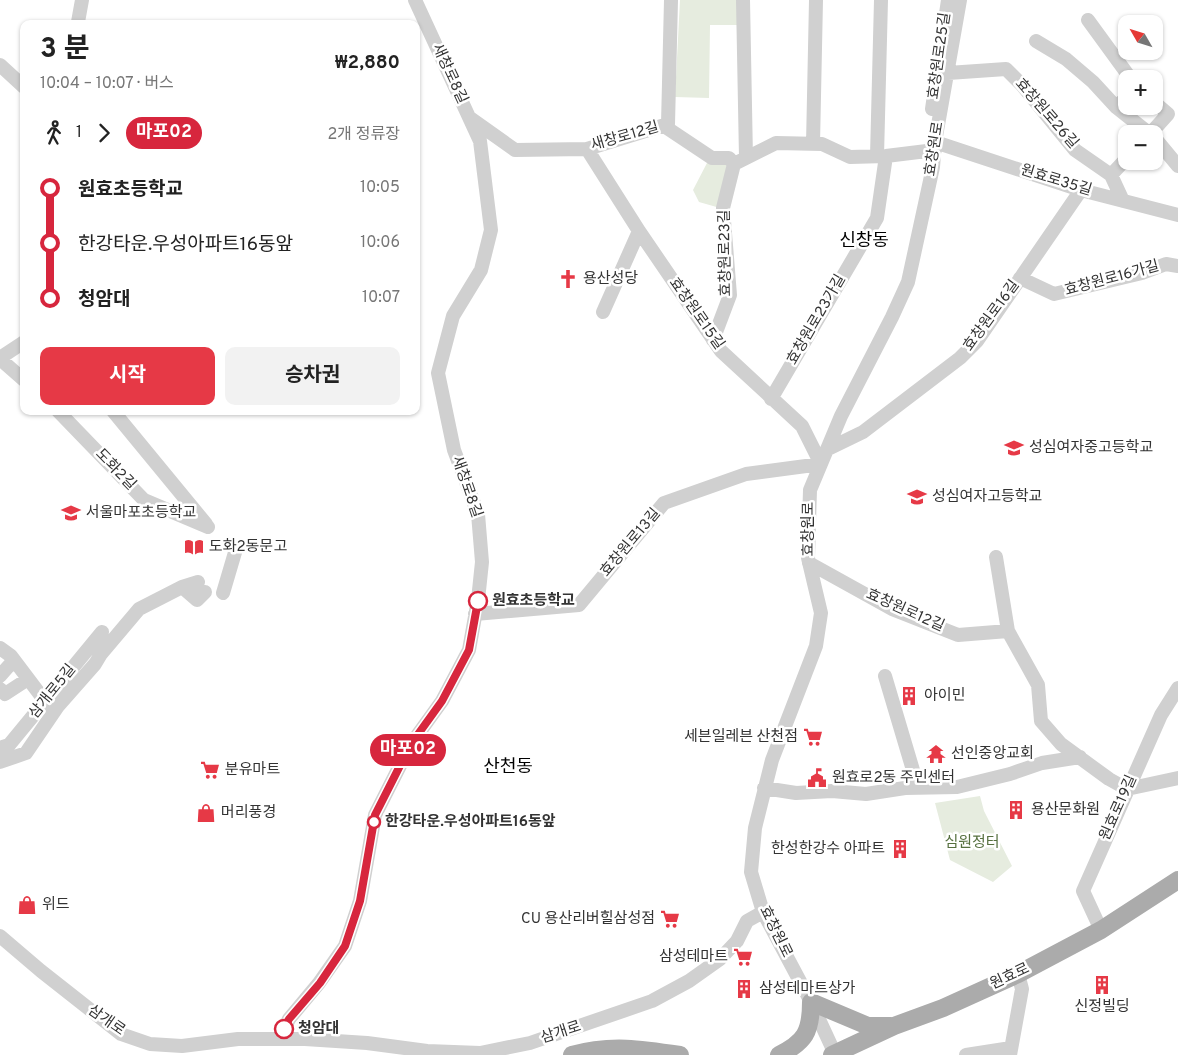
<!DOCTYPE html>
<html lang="ko">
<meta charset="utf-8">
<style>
body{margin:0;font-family:Overpass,"Noto Sans KR",sans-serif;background:#f2f2f2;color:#222;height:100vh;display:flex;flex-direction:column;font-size:19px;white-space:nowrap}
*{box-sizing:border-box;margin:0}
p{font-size:16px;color:#767676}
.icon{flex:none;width:28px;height:28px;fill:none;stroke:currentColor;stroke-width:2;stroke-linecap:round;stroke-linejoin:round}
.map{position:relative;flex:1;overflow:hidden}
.details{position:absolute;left:20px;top:20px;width:400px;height:395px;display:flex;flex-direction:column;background:#fff;border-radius:10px;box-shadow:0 1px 4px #0004}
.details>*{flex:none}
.badge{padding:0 10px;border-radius:16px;font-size:18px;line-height:32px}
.needle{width:32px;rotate:309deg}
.fabs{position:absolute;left:1118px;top:15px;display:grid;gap:10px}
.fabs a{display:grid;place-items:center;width:45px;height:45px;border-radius:10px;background:#fff;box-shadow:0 1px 4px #0004;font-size:25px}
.map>.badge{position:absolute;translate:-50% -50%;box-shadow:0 0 0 2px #fff}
.legs{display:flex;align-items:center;gap:8px;height:55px;padding:0 20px;font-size:16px}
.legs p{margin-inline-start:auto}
.head{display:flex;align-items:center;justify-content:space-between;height:85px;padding:0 20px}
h1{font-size:28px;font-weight:700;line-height:38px}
.cta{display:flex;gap:10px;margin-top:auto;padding:10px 20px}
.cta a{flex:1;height:58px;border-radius:10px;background:#e63946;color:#fff;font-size:20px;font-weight:700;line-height:58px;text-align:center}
.cta a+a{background:#f2f2f2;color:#222}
ul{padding:0 20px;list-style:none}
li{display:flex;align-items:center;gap:18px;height:55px;font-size:19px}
li i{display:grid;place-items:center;width:8px;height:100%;margin:0 6px;background:currentColor}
li i::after{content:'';width:12px;height:12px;margin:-6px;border:4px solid;border-radius:50%;background:#fff}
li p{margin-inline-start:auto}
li:first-child i{background:linear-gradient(#0000 50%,currentColor 0)}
li:last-child i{background:linear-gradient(currentColor 50%,#0000 0)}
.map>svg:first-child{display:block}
.green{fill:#e6ecdf}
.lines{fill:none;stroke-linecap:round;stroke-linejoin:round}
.minor{stroke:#d0d0d0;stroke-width:14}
.major{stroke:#ababab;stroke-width:18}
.line-1-casing{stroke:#fff;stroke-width:11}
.line-1{stroke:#d7263d;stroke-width:8}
.stop-1-dot{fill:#fff;stroke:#d7263d;stroke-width:2.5}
.labels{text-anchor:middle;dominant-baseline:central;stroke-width:5;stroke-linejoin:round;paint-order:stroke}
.street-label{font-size:15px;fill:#333;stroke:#fff}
.poi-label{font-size:15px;fill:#333;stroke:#fff;text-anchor:start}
.stop-label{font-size:15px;font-weight:bold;fill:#333;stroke:#fff;text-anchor:start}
.park-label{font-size:15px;fill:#56703f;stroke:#fff}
.quarter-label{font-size:18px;fill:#000;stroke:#fff}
</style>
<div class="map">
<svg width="1178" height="1055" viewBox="0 0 1178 1055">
<rect width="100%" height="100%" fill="#fff"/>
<path class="green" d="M680,0H738L737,25H710L709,98L675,97Z
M707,163L727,164L720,208L699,202L693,190Z
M980,796L984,811L1012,866L993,882L950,860L935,803Z"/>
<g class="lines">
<path class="minor" d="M743,0L746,158
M1088,20L1131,79
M79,24L78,22L82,0
M1036,41L1066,59L1093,82L1116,107L1150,134
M0,65L24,87
M948,73L1006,69L1022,85L1075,150L1111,175L1123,201
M1116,107L1126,98
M932,109L948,0
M470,118L515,150L587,149L668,124L671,0
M664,126L712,158H729L734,164
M1150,134L1168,114L1154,102
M1154,137L1178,166
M935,142L1081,190L1178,215
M813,144L816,0
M877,156L881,0
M1111,175L1126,159
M1020,278L1054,294L1142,273L1166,264L1178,266
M603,312L639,231
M713,340L730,295L723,208L734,164L776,143L822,144L850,157L886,156L935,150
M0,358L24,342
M0,359L24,380
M771,399L877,218L886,156
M58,411L144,500L208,527
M113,411L206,524
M828,449L863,432L960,358L977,341L1081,190
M996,557L1008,631
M809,563L892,609L958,635L1008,631L1038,685L1041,721L1061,744L1109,779L1127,789L1178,778
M182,587L197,600L205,592
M223,593L236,549
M475,614L579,605L664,503L746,474L821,464L802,426L721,351L639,231L587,149
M0,648L11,656L45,701
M0,676L14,660
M885,676L918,787
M0,689L5,694L28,679
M0,748L9,745L102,632
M0,762L26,753L58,706L95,664L101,654L139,609L182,587L198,582
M764,788L796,793L832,791L866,794L905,788L957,787L1010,774L1042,763L1080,757
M1101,930L1083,891L1161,715L1178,688
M0,936L41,971L121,1034L150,1044L182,1046L238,1039H305L367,1043L427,1051L480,1053L530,1043L652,1001L689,981L720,959L737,941L747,921L763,912
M279,1039L289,1019L319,983L345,946L360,901L375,815L411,744L442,701L469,650L478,600L482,562L478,514L454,450L438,373L453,316L481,270L491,230L480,141L415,0
M835,1054L811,1002L763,912L751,872L755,828L772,760L816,646L821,613L808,558L810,490L841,416L892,317L908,282L933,167L935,142L960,0
M966,1055L1011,1048
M1010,1055L1022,989L1018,974"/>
<path class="major" d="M572,1055C610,1044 642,1049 680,1055
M779,1055C805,1042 811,1032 811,1002L868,1026H891
M832,1055L894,1026L943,1008L1018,974L1101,930L1178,880"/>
</g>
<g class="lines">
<g class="line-1-casing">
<path id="line-1" d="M284,1029L289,1019L320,983L345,946L360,901L375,815L411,744L442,701L469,650L478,601"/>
</g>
<use href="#line-1" class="line-1"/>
</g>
<defs>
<g id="church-bare" transform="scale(1.5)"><path d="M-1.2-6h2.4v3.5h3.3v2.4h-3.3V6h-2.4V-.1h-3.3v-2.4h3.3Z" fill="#e63946" stroke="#fff" stroke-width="2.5" paint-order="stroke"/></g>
<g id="school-bare" transform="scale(1.5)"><path d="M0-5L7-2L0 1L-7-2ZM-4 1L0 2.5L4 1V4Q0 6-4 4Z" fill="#e63946" stroke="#fff" stroke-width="2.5" paint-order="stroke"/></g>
<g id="library-bare" transform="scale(1.5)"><path d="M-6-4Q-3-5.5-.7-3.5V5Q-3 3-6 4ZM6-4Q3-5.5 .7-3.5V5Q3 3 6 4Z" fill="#e63946" stroke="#fff" stroke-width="2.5" paint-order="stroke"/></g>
<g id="building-bare" transform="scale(1.5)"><path d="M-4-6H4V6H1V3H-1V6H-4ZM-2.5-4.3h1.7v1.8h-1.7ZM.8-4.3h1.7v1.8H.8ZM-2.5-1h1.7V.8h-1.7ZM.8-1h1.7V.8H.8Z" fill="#e63946" stroke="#fff" stroke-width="2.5" paint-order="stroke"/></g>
<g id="supermarket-bare" transform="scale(1.5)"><path d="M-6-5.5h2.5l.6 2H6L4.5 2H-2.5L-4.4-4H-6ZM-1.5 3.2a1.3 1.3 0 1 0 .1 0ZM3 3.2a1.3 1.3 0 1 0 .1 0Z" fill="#e63946" stroke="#fff" stroke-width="2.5" paint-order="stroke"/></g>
<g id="temple-bare" transform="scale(1.5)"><path d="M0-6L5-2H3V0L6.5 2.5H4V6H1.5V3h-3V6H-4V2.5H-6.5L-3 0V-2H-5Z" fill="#e63946" stroke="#fff" stroke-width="2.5" paint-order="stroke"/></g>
<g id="civic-bare" transform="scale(1.5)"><path d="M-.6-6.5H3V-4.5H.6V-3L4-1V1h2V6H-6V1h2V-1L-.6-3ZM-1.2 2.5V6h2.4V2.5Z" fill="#e63946" stroke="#fff" stroke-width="2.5" paint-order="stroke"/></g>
<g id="shop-bare" transform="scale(1.5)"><path d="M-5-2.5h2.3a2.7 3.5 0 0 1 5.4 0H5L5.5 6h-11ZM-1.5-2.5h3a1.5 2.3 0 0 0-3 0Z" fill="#e63946" stroke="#fff" stroke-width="2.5" paint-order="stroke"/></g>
</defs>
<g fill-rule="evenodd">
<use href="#church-bare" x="568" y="279"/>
<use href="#school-bare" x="1014" y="448"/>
<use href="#school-bare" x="917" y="497"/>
<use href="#school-bare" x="71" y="513"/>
<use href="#library-bare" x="194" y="547"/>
<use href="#building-bare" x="909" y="696"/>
<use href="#supermarket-bare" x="813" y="737"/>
<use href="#temple-bare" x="936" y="754"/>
<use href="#supermarket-bare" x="210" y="770"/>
<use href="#civic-bare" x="817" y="778"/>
<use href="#building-bare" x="1016" y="810"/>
<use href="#shop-bare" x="206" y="813"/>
<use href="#building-bare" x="900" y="849"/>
<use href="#shop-bare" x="27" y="905"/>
<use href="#supermarket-bare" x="670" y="919"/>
<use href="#supermarket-bare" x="743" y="957"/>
<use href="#building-bare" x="1102" y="985"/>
<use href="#building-bare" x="744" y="989"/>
</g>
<g class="stop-1-dot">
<circle cx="478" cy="601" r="9"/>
<circle cx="374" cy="822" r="6"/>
<circle cx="284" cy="1029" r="9"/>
</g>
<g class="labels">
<g class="street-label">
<text transform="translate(940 56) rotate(-82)">효창원로25길</text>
<text transform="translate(449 74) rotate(65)">새창로8길</text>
<text transform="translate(1046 114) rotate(49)">효창원로26길</text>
<text transform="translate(625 137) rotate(-16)">새창로12길</text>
<text transform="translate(935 149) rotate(-81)">효창원로</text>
<text transform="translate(1056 181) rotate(17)">원효로35길</text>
<text transform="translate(726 253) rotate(-91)">효창원로23길</text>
<text transform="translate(1112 279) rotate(-15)">효창원로16가길</text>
<text transform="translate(696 314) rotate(55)">효창원로15길</text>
<text transform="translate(992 316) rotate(-54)">효창원로16길</text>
<text transform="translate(817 320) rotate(-60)">효창원로23가길</text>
<text transform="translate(115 470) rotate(46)">도화2길</text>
<text transform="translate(466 487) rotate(71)">새창로8길</text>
<text transform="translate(809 529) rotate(-90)">효창원로</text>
<text transform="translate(631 543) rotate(-50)">효창원로13길</text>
<text transform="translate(905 611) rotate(24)">효창원로12길</text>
<text transform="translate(53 692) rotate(-51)">삼개로5길</text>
<text transform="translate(1119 808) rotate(-66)">원효로19길</text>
<text transform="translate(775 932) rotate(64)">효창원로</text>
<text transform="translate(1010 977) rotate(-25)">원효로</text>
<text transform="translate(106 1021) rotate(35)">삼개로</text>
<text transform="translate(561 1033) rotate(-18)">삼개로</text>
</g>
<g class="poi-label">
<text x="583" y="279">용산성당</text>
<text x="1029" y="448">성심여자중고등학교</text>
<text x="932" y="497">성심여자고등학교</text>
<text x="86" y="513">서울마포초등학교</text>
<text x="209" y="547">도화2동문고</text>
<text x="924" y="696">아이민</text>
<text x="798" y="737" text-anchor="end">세븐일레븐 산천점</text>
<text x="951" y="754">선인중앙교회</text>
<text x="225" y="770">분유마트</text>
<text x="832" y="778">원효로2동 주민센터</text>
<text x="1031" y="810">용산문화원</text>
<text x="221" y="813">머리풍경</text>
<text x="885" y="849" text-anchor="end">한성한강수 아파트</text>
<text x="42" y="905">위드</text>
<text x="655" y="919" text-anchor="end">CU 용산리버힐삼성점</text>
<text x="728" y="957" text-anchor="end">삼성테마트</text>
<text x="759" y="989">삼성테마트상가</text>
<text x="1102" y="1007" text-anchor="middle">신정빌딩</text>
</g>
<g class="stop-label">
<text x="492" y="601">원효초등학교</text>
<text x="385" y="822">한강타운.우성아파트16동앞</text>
<text x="298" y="1029">청암대</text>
</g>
<g class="park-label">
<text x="972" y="843">심원정터</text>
</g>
<g class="quarter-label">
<text x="864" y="241">신창동</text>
<text x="508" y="767">산천동</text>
</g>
</g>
</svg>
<div class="fabs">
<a><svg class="needle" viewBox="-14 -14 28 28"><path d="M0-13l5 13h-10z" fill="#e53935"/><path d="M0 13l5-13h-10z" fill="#767676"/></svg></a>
<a>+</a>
<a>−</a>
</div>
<b class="badge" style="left:408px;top:750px;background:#d7263d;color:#fff">마포02</b>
<section class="details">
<div class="head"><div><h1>3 분</h1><p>10:04 – 10:07 · 버스</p></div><b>₩2,880</b></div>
<div class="legs"><svg class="icon" aria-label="walk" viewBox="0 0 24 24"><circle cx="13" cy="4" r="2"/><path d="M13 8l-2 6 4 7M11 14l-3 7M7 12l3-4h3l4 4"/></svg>1<svg class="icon" aria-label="forward" viewBox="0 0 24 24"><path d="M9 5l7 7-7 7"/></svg><b class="badge" style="background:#d7263d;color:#fff">마포02</b><p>2개 정류장</p></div>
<ul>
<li><i style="color:#d7263d"></i><b>원효초등학교</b><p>10:05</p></li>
<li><i style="color:#d7263d"></i><span>한강타운.우성아파트16동앞</span><p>10:06</p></li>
<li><i style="color:#d7263d"></i><b>청암대</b><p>10:07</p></li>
</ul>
<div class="cta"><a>시작</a><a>승차권</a></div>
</section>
</div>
